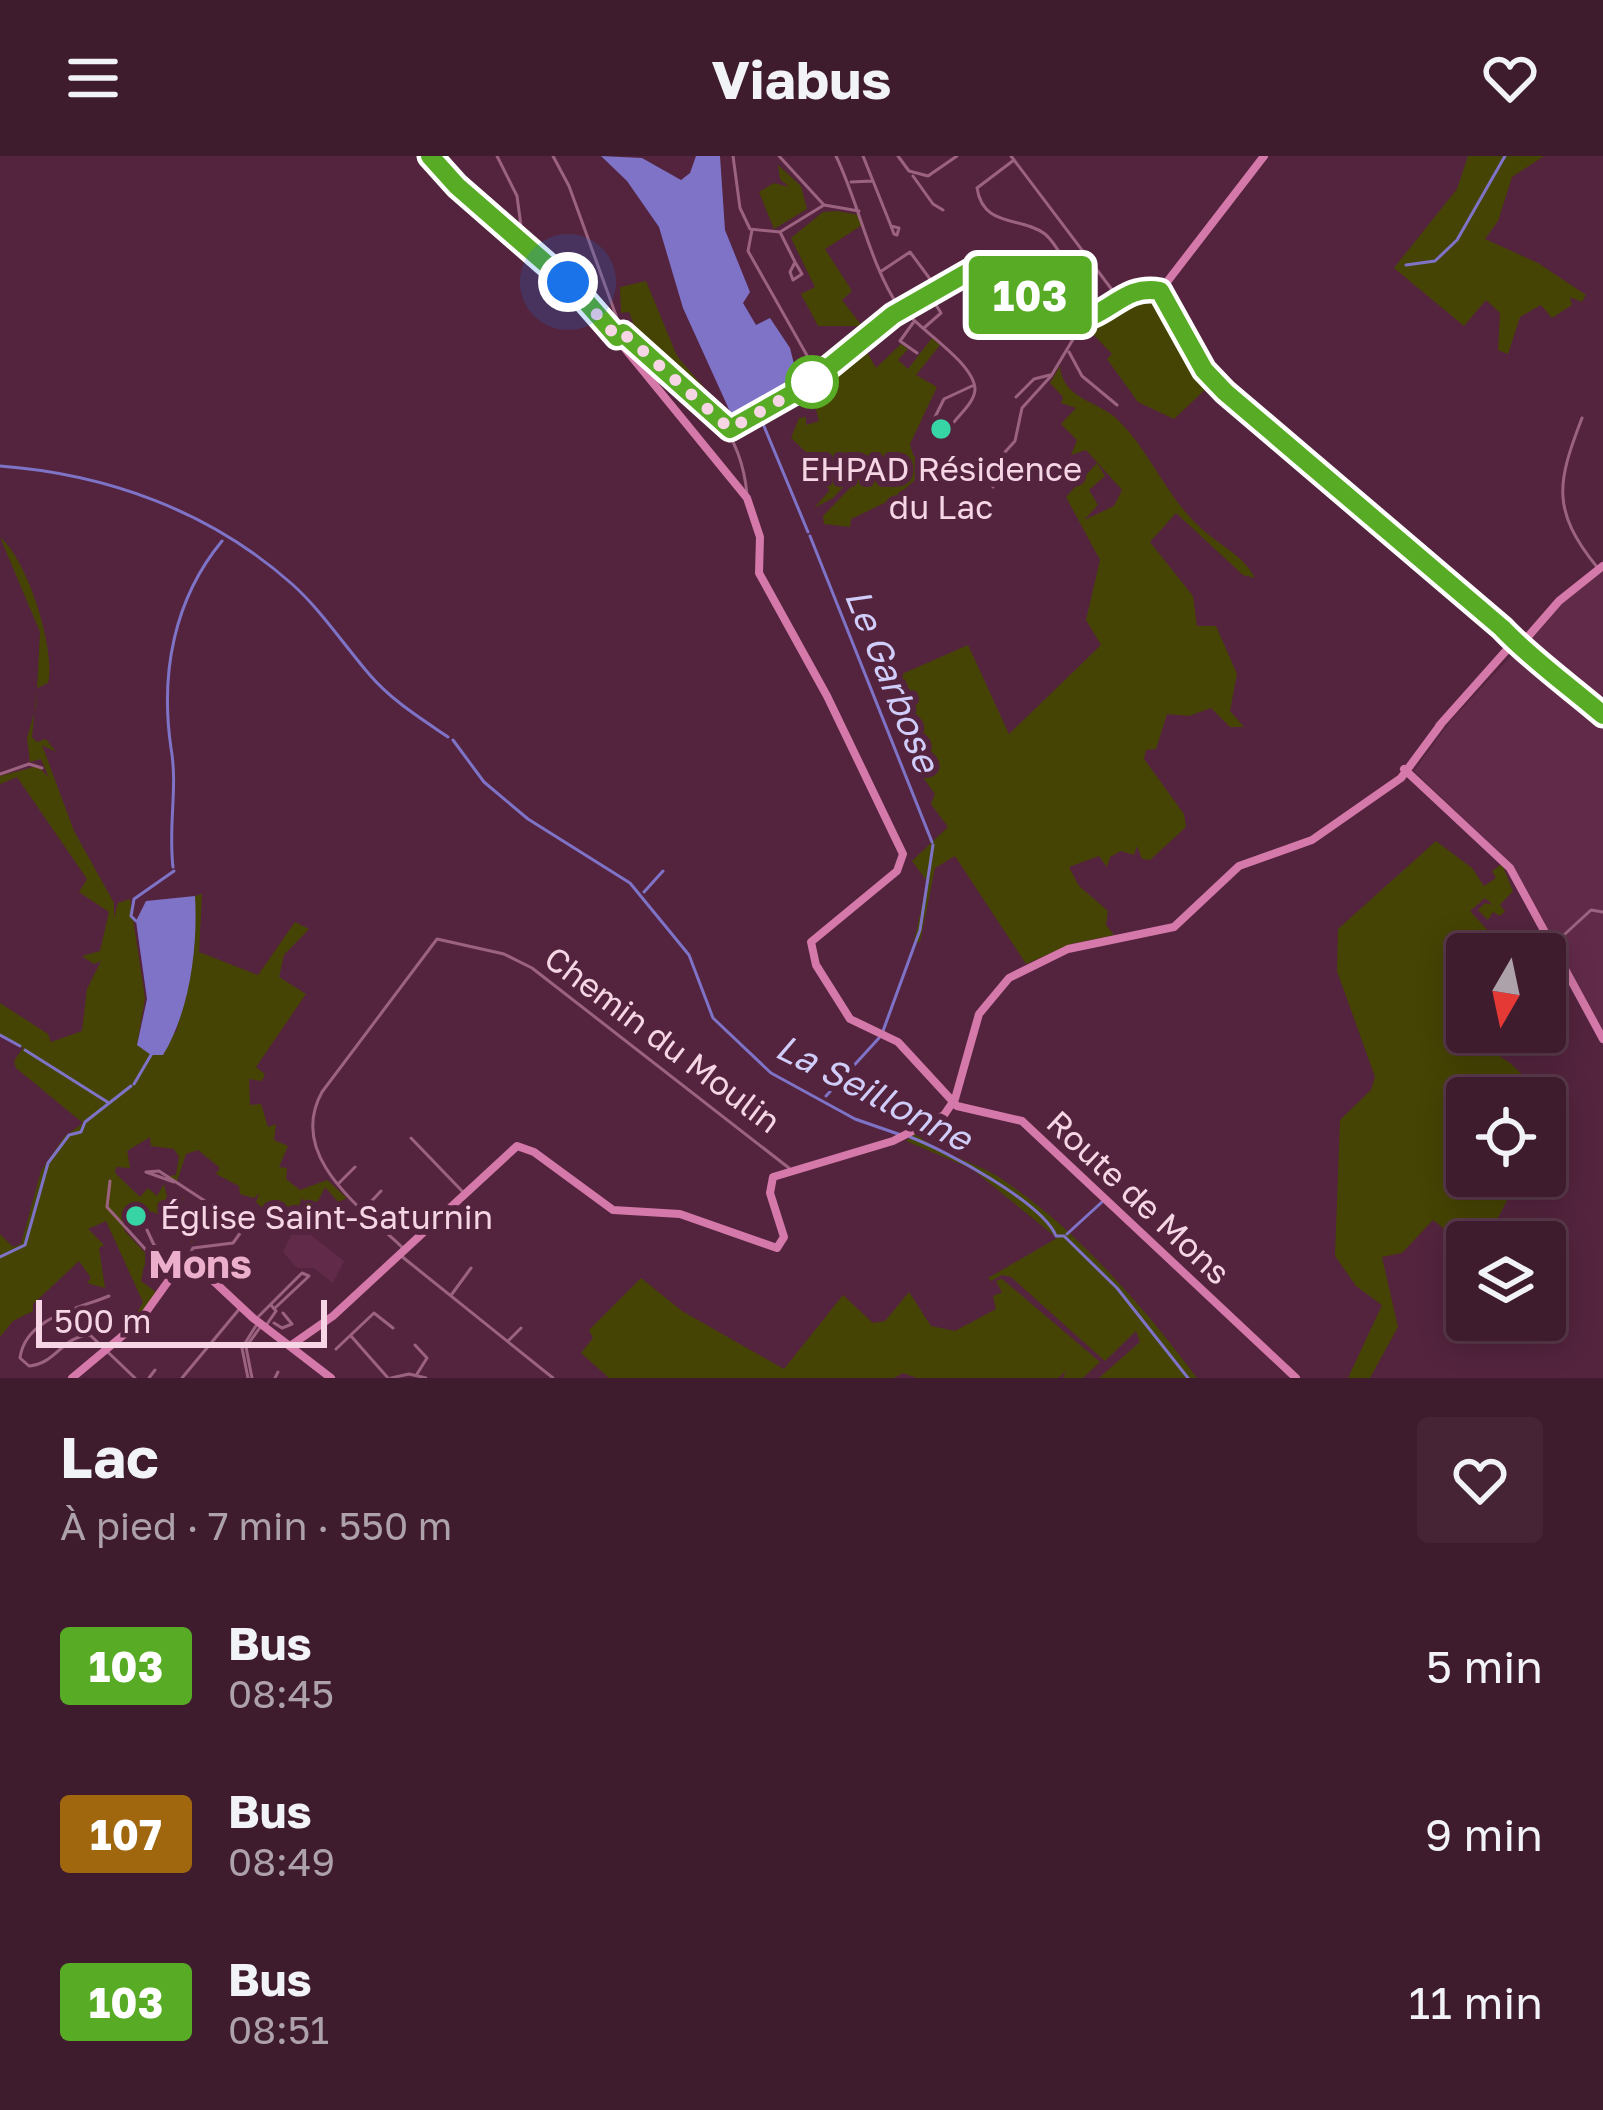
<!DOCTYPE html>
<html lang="fr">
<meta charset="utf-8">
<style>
body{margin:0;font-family:"Golos Text",sans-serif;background:#462436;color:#f1f3f6;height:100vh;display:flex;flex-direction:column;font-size:45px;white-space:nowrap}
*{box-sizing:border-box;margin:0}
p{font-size:39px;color:#ada1aa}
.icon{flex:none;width:66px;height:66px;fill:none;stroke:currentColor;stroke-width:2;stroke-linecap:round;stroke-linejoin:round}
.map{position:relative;height:1222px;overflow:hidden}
.side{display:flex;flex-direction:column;background:#3f1b2e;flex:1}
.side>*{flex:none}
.badge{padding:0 24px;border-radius:9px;font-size:42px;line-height:78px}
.needle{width:78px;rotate:189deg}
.fabs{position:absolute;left:1446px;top:777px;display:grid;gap:24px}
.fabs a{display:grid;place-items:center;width:120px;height:120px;border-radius:12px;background:#3f1b2e;box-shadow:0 6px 30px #0003,0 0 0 3px #58394a;font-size:60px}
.scale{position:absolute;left:36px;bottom:30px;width:291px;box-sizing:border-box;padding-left:12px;border:6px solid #f6d6e5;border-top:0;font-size:33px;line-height:42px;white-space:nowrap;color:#f6d6e5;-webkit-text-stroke:9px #54243e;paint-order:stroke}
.you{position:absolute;width:60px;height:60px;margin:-30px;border:9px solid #fff;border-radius:50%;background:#1a73e8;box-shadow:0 0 0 18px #1a73e833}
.map>.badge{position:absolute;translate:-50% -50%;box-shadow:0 0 0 6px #fff}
.round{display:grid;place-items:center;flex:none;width:126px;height:126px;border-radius:12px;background:#462436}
.overview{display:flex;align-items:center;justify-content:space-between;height:204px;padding:0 60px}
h1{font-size:57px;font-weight:700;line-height:90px}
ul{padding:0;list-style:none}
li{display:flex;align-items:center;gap:36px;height:168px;padding:0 60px}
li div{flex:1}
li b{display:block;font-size:45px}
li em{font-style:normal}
li .badge{min-width:132px;font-weight:700;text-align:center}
header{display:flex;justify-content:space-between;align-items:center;height:156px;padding:0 60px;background:#3f1b2e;font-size:54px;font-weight:700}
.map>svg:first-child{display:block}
.built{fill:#622a49}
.green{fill:#464404}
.water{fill:#7e73c7}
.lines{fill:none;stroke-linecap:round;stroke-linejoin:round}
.stream{stroke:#7e73c7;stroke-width:3}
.street{stroke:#9c6380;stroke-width:3}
.secondary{stroke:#d479a9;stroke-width:8}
.line-casing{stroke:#fff;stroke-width:27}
.line{stroke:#58ac25;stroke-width:18}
.walk{stroke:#f6d6e5;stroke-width:12;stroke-dasharray:0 21.6}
.stop-dot{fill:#fff;stroke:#58ac25;stroke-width:6}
.poi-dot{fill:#37d4a6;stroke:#54243e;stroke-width:4.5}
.labels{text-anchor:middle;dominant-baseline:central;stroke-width:12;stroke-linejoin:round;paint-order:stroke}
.poi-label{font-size:33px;fill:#f6d6e5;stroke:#54243e}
.street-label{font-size:33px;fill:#f6d6e5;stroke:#54243e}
.water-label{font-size:36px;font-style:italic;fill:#d0cdfa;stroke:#54243e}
.quarter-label{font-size:39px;font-weight:bold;fill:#ebafcc;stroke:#54243e}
</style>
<header><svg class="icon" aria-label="menu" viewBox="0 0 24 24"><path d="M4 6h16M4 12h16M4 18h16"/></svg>Viabus<svg class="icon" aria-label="heart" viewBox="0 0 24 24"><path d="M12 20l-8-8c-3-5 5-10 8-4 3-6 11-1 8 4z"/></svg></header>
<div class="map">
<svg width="1603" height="1222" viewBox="0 0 1603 1222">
<rect width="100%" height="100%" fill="#54243e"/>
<path class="built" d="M1603,412V875L1514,711L1414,615L1452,563L1573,435Z
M297,1068L344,1105L333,1127L314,1112H297L283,1096Z"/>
<path class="green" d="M1468,0H1544L1512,21L1498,65L1485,83L1538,107L1586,139L1582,146L1570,141L1572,149L1552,162L1541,149L1520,161L1508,198L1498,194L1500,157L1486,144L1464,170L1394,112L1457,33Z
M778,9L801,30L807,53L774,73L759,36L774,27L789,31L780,23Z
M837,55L859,59L862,69L825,93L852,135L842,144L862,170H818L801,138L815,131L791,82L823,56Z
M646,125L677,200L713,242L709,245C689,238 664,196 644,179L639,182L629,156L621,157L620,131Z
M1145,136L1158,139L1209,230L1174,263L1138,246L1107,203L1112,198L1086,171L1128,140Z
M932,182L940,189L916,219L937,231L910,288L913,299L928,312L895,342L851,363L850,371L824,368L823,360L876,305L869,303L833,342L814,352L830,334L798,309L806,296L791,282L799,262L806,261V269L819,265L812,237L862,187L876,212L901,188L908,193L898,204L908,213Z
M1060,210C1063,245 1099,244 1119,265C1153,299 1169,348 1209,379C1225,392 1245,402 1255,422L1243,419L1176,357L1150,386L1193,440L1197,470H1216L1237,518L1230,555L1244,571H1230L1211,552L1189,560L1167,558L1156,593L1146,594L1144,603L1184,658L1186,671L1150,704L1142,703L1137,690L1134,699L1121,695L1110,701L1107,711L1099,700L1069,711L1079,730L1108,755L1106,769L1114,779L1071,788L1026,808L955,700L935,712L920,786H914L927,725L912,705L948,671L931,648L935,638L914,609L887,527L896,530L902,518L968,489L1009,578L1101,489L1086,464L1100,404L1066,341L1097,307L1105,320L1089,334L1098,349L1084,364L1114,350L1122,334L1086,294L1071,299L1077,284L1061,268L1076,252L1061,247L1063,241L1050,227Z
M0,381C28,405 56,494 48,527L37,532L32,581L37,586L46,583L56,596L42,589L74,675L114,747V762L118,747L130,743L145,842L137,889L176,876L192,809L195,740L202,738L199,796L258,819L295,766L309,773L284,799L279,821L306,838L256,911L265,918L262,925L249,923L250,949L261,948L268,971L276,968L274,984L288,990L279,1011L287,1012L286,1023L300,1034L327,1024L347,1042L338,1046L325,1031L318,1045L312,1046L319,1054L308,1052L302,1042L292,1067L281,1070L256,1046L259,1037L254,1042L240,1038L239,1030L216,1018L220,1012L198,994L186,998L177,1025L169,1020L176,1019L179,1001L174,993L151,990L150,981L127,995L130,1012L116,1011L115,1017L140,1041L148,1032L157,1040L164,1028L167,1040L160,1054L167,1063L175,1062L184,1039L179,1066L196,1085L191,1087L154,1056L132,1055L124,1074L146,1098H155L159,1109L144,1110L141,1125L157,1137L129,1172L143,1146L106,1065L88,1073L104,1089L99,1092L105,1132L87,1127L91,1122L79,1105L33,1148V1155L13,1165L0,1181V1078L13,1091L21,1088L41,1015L64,981L83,967L16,912L14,905L23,892L0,880V847L48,878L51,886L82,875L87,833L101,805L94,808L82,800L100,795L109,756L79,736L87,723L17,621L0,628V620L38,610L49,622L41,603L30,606L27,582L36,551L40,476Z
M1436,685L1472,712L1484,730L1496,722L1492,715L1502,708L1513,735L1500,749L1505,755L1500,760L1493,756L1488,764L1478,754L1485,747L1493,749L1485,742L1470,755L1501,789L1467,798V849L1445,865L1510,907L1544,939L1467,942V1020L1518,1024L1485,1086H1467V1091L1433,1064L1402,1097L1382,1101L1398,1171L1370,1222H1348L1382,1149L1356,1130L1335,1100L1340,964L1371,934L1375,921L1337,815L1338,773Z
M916,977C934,997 973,1005 997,1020C1072,1068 1143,1150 1197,1222H1099L1140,1186L1136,1175L1105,1205L1011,1121L1002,1119L991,1125L988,1122L1057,1082L972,1013L906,985Z
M641,1122L682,1155L784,1213L843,1139L873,1167L885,1165L909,1136L931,1170L955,1175L996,1153L993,1140L1002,1136L996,1125L1002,1123L1100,1206L1083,1222H1063L1066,1215L1058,1222H917L903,1217L894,1222H609L581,1197L593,1182L589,1174Z"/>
<path class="water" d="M601,0L642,2L681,24L690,17L696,0H720L725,74L750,136L743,147L756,169L770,162L790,192L799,228L739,263L732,260L683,152L659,71L627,25Z
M195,740C198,790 190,855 163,899H151L137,889L147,843L136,765L146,745Z"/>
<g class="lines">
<path class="stream" d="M1406,109L1435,105L1457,84L1505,0
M761,263L808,376
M0,310C107,318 210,355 292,428C321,454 344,489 369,518C391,544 420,562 448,581
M810,380L932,686
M453,584L484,626L528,663L630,727L689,799L713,862L771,917L855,963L901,979
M173,711C168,670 178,632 171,592C160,517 174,443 222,385
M644,736L663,715
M136,765L131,760L134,743L174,715
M883,875L920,774L933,689
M0,879L20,890
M25,894L109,947
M134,928L151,899
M826,940L879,882
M910,981C945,994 1043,1047 1056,1080H1064L1117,1132L1188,1222
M1067,1078L1102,1046
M0,1101L25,1089L48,1007L69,979L81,976L85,966L131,930"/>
<path class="street" d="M497,0L517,40L523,85
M553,0L569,30L622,176
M733,0L740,52L750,73L780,76L824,49
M779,0L824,49L859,55
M836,0C860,50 869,107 900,153
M863,0L891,70
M898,0L909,15L928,20L957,0
M1011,0L1119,143
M1014,4L977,32C983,72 1021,60 1045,78C1057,88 1064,106 1073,119L1092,108
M913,20L933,48L943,54
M851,26L872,25
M891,70L899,72L897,79L894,78Z
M752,74L748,95L818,219
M780,76L795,106L790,116L793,124L802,118L795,106
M880,116L910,96L936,131
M991,140L1001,159L1012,163L1020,158L1028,138
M904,154C920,174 974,207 975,233C975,245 961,257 954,266
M1023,156L1041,170
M1086,163L1127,136L1158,135
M913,167L900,185L917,197
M925,171L941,157L929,138
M618,180L623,177C679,229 740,253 747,339
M1069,196L1082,220L1117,249
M1016,241L1034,223L1050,219
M1582,262C1557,327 1551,354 1597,411
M931,269L944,243L972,230
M731,273C757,259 786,245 811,227C843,203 939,113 977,114C1020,116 1042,165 1084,164
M993,331L987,316L1015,285L1022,252L1051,220L1084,165
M1525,488L1603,559
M0,618L29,608L42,612
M1553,789L1591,754L1603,756
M411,982L462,1035
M110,1025L107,1051L147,1095L156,1090L177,1109
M174,1026L146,1016L159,1015L231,1062L241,1076L233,1087L193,1092L188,1102
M339,1027L355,1011
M365,1052L381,1035
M343,1054L357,1067L368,1059
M147,1074L154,1089
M403,1092C363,1053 286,1001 322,936L437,783L504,798L532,812L789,1012
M400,1099L553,1222
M452,1138L471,1112
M109,1140C81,1152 25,1161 20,1202L29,1210C56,1208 62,1180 90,1179L135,1222
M276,1151L308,1121
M259,1160L302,1117L309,1120
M274,1167L282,1172L292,1168L283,1157
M267,1168L276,1155L271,1149
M351,1180L388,1222
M509,1184L521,1172
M415,1189L427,1202L417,1218
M336,1193L374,1157L393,1172
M149,1222L155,1214
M182,1222L241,1151
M248,1222L242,1192L257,1168
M252,1222L246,1191L261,1170
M275,1222L278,1216
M391,1222L409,1218L426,1222"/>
<path class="secondary" d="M430,0L582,140L747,342L760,381L759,417L827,540L903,698L897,715L811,786L816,809L850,863L898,886L957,950L1022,965L1296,1222
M1264,0L1160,135L1199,206L1225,236L1502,471L1515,492L1524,489L1522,479
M1525,484L1559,445L1603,410
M1439,570L1512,488
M1404,613L1510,712L1603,883
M290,1190L333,1160L517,990L534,996L613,1054L680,1058L777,1092L784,1081L770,1037L773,1021L893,985L944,959L955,943L979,858L1009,822L1068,793L1174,771L1239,710L1312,684L1401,622L1441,568
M72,1222L139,1166L179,1110L191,1104L253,1162L331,1222"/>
</g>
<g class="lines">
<g class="line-casing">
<path id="line" d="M430,0L457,30L575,133L617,181L623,177L730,273L806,230L893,159L970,115L1006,122L1072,164C1107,164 1123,127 1160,135L1204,214L1225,236L1502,472C1529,501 1569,530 1603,559"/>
</g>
<use href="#line" class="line"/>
<path class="walk" d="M568,126L617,181L623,177L730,273L812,226"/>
</g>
<circle class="stop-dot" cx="812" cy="226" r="24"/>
<g class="poi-dot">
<circle cx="941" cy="273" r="12"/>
<circle cx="136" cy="1060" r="12"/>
</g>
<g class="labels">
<g class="poi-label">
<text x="941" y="312">EHPAD Résidence<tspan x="941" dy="38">du Lac</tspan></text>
<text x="160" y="1060" text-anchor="start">Église Saint-Saturnin</text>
</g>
<g class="street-label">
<text transform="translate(663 883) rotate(37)">Chemin du Moulin</text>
<text transform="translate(1139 1041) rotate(43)">Route de Mons</text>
</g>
<g class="water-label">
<text transform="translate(893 524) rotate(68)">Le Garbose</text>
<text transform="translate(874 936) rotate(27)">La Seillonne</text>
</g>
<g class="quarter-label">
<text x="200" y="1107">Mons</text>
</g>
</g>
</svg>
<div class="fabs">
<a><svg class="needle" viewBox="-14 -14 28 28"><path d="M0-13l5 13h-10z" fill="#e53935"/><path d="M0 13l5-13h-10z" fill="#ada1aa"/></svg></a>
<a><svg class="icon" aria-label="locate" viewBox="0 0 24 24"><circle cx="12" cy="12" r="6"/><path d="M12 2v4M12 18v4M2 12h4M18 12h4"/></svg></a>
<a><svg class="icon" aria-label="layers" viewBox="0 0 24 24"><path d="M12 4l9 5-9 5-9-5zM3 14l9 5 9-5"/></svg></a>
</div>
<div class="scale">500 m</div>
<div class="you" style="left:568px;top:126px"></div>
<b class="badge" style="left:1030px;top:139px;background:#58ac25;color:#fff">103</b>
</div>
<section class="side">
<div class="overview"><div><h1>Lac</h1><p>À pied · 7 min · 550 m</p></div><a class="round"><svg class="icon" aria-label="heart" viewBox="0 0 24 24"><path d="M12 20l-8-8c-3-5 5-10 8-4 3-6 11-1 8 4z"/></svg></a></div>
<ul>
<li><span class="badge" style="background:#58ac25;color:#fff">103</span><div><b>Bus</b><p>08:45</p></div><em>5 min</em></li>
<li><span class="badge" style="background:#a0670f;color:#fff">107</span><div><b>Bus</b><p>08:49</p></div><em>9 min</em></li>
<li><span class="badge" style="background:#58ac25;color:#fff">103</span><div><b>Bus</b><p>08:51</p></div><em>11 min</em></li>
</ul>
</section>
